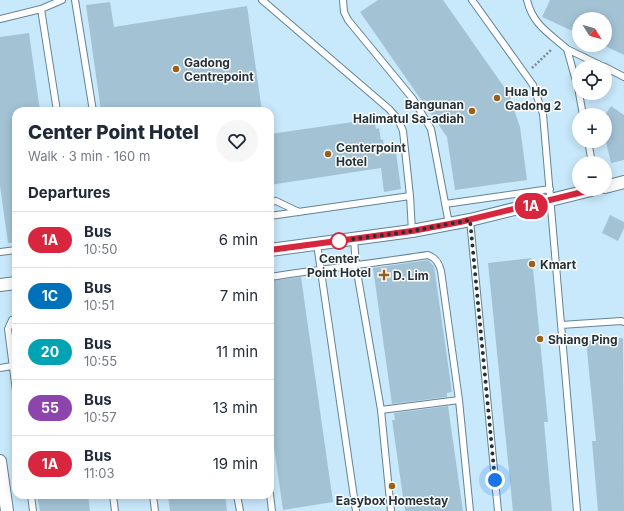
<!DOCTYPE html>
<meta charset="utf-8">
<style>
body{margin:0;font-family:Inter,sans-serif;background:#f6f6f7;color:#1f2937;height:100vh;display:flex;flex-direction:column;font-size:15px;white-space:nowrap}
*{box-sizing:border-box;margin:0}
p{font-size:13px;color:#747a83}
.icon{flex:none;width:22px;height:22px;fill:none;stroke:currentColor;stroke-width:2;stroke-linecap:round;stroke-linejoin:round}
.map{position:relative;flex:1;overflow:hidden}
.panel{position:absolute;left:12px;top:107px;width:262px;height:392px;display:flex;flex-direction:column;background:#fff;border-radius:12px;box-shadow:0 2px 10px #0003}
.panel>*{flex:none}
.badge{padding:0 8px;border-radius:13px;font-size:14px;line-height:26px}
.needle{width:26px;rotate:127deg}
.buttons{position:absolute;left:572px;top:12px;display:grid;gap:8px}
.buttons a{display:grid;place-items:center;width:40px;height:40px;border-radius:50%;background:#fff;box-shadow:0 2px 10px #0003;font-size:20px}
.you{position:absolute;width:20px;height:20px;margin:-10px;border:3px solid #fff;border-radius:50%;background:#1a73e8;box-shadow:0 0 0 6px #1a73e833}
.map>.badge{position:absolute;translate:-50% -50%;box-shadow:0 0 0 2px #fff}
h2{padding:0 16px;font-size:15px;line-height:36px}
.round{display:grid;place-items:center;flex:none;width:42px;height:42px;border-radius:21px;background:#f6f6f7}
.head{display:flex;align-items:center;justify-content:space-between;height:68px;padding:0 16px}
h1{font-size:19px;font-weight:800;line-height:30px}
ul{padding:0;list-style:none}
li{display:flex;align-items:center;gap:12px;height:56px;padding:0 16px;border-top:1px solid #e0e1e3}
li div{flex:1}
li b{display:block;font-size:15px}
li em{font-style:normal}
li .badge{min-width:44px;font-weight:700;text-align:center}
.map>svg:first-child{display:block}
.built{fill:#c8e9fb;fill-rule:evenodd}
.building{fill:#a3c3d5}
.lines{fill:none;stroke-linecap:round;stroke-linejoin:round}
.service-casing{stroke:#648393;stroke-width:8}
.minor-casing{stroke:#648393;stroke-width:14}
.path{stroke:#7b8c93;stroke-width:2.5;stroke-dasharray:2 2;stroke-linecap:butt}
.service{stroke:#fff;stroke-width:6}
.minor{stroke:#fff;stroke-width:12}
.line-casing{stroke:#fff;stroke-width:9}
.line{stroke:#d7263d;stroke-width:6}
.walk{stroke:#253238;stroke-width:4;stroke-dasharray:0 7.2}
.poi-dot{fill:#98601b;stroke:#fcfcfc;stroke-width:1.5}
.stop-dot{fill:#fff;stroke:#d7263d;stroke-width:2}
.labels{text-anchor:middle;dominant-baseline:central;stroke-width:3;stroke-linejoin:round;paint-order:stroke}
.poi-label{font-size:12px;font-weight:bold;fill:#253238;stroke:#fcfcfc;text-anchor:start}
.stop-label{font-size:12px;font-weight:bold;fill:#253238;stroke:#fcfcfc}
</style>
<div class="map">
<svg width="624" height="511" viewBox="0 0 624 511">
<rect width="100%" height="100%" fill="#dff3fd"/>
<path class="built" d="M0,0H624V511H0ZM579,19H605V45H579ZM579,67H605V93H579ZM16,111H270V495H16ZM579,115H605V141H579ZM579,163H605V189H579Z"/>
<path class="building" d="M378,0H443L509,94L520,127L527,180L455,190L447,137L360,12Z
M550,0H624V55L605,46V19H579V34L542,17Z
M110,2L114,27L247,6L262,111H101L86,5Z
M29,33L40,111H16V243H8L0,186V37Z
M611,106L624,115V160L611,163L606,142L605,141V115Z
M374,119L376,129L379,128L381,140L383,139L385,154L396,152L401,189L384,192L381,168L270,185V134Z
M610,215L624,222V228L618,241L602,233Z
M532,258L548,422H544L552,511H513L488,263Z
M428,260L434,266L452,392L447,393V397L392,404L373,268Z
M301,277L333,502L283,510L270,419V281Z
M623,338L624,511H598L592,441H596L586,341Z
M448,406L463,511H405L392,420H395L394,413Z
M37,495H88L90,511H40Z
M168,495H225L227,511H170Z"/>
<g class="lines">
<g class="service-casing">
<path id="service" d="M75,0L93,111
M262,0L389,109L398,119L403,131L410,196L412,231
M343,0L344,12L348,20L413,99L431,129L449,224
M472,0L533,85L543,114L577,511
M527,0C533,25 549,33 567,49
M41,9L57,111
M0,19L41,9L62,0
M605,67L624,77
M579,92L567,49L604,67
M579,93L583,115
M588,141L592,163
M270,202L276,201L299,212
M445,204L550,189
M270,216L410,196
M470,220L498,511
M354,239L356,266L381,410L391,511
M317,244L356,511
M0,252L16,250
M270,277C323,269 376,263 428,255C436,258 439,263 441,271L459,400L470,511
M16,319L12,320L8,329L16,391
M561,325L621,321L624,322
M0,368L12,366
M381,410L459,400
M270,494L272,511
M31,495L33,511
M113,495L115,511
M153,495L155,511
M237,495L240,511"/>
</g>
<g class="minor-casing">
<path id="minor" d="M605,187L624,182
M270,250L412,231L470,220L595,189
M0,285L16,283
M0,461L7,511"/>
</g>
<path class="path" d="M532,68L552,49"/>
<use href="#service" class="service"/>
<use href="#minor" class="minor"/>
</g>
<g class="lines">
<g class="line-casing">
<path id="line" d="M270,250L412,231L460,222L595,189"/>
</g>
<use href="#line" class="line"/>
<path class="walk" d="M339,241L412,231L470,220L495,480"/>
</g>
<g class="poi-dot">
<circle cx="176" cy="69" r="4"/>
<circle cx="497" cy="98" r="4"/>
<circle cx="472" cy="111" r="4"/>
<circle cx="328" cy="154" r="4"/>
<circle cx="532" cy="264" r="4"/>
<path d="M382 269h4v4h4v4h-4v4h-4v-4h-4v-4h4z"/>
<circle cx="540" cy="339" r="4"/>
<circle cx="392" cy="486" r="4"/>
</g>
<circle class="stop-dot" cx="339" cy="241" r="8"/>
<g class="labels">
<g class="poi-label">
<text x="184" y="62">Gadong<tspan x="184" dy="14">Centrepoint</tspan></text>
<text x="505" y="91">Hua Ho<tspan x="505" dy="14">Gadong 2</tspan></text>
<text x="464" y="104" text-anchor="end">Bangunan<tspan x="464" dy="14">Halimatul Sa-adiah</tspan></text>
<text x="336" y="147">Centerpoint<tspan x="336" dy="14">Hotel</tspan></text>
<text x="540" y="264">Kmart</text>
<text x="393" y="275">D. Lim</text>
<text x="548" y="339">Shiang Ping</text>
<text x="392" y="500" text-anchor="middle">Easybox Homestay</text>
</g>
<g class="stop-label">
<text x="339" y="258">Center<tspan x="339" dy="14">Point Hotel</tspan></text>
</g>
</g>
</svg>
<div class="buttons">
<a><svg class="needle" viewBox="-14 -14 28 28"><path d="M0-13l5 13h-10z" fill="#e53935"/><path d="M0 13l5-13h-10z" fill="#747a83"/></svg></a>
<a><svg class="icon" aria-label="locate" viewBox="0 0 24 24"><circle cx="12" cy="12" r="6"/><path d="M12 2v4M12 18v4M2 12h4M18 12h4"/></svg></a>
<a>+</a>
<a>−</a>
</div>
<div class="you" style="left:495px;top:480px"></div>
<b class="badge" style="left:531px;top:206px;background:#d7263d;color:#fff">1A</b>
<section class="panel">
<div class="head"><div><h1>Center Point Hotel</h1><p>Walk · 3 min · 160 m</p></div><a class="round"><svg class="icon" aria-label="heart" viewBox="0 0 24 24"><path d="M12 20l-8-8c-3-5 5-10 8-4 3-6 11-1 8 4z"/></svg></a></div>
<h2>Departures</h2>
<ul>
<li><span class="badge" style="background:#d7263d;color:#fff">1A</span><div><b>Bus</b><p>10:50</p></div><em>6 min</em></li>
<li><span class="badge" style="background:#0072bc;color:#fff">1C</span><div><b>Bus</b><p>10:51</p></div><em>7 min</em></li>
<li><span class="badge" style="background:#00a3b4;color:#fff">20</span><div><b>Bus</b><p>10:55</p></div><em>11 min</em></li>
<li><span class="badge" style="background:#8e44ad;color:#fff">55</span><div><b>Bus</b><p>10:57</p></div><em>13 min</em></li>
<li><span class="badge" style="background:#d7263d;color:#fff">1A</span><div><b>Bus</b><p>11:03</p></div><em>19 min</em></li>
</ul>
</section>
</div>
